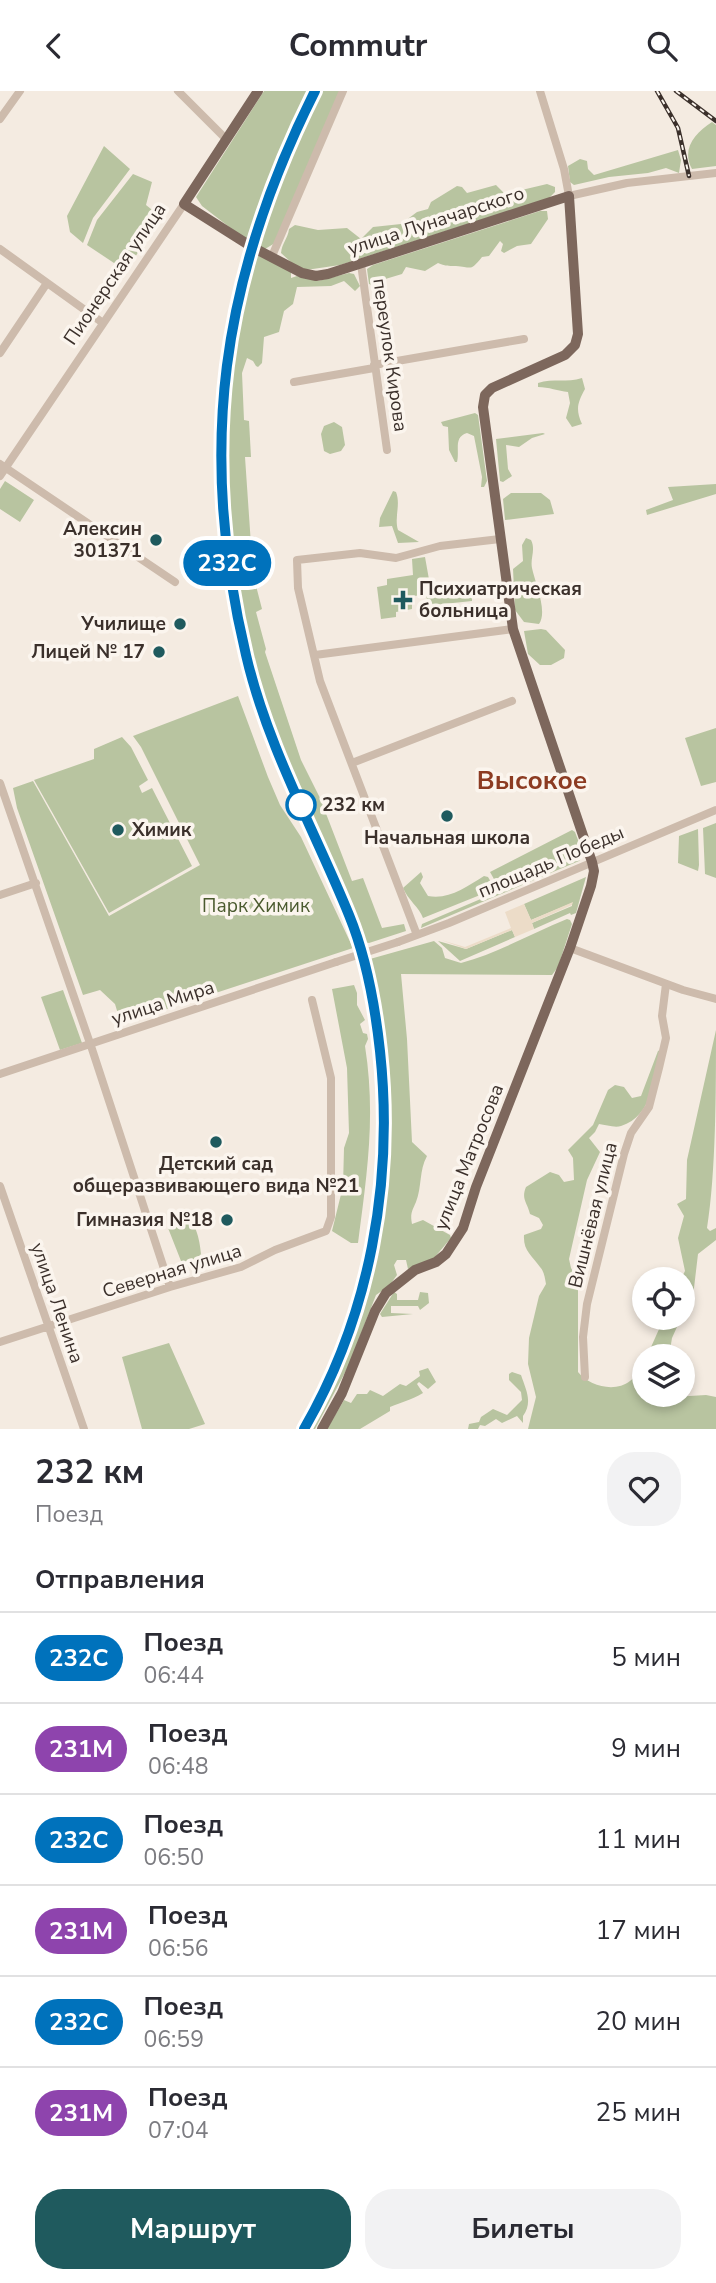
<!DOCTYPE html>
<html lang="ru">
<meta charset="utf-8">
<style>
body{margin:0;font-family:"Nunito Sans",sans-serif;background:#f2f2f3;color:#2b2b33;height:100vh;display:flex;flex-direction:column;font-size:26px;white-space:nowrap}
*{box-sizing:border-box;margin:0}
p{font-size:23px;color:#7c7c81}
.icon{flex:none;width:38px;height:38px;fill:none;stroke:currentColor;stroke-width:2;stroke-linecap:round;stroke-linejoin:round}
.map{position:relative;height:1338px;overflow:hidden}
.drawer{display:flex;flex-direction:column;background:#fff;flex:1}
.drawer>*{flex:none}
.badge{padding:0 14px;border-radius:23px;font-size:24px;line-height:46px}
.buttons{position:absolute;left:632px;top:1176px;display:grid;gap:14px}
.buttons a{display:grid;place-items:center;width:63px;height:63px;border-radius:50%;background:#fff;box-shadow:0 4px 10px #0003;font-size:35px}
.map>.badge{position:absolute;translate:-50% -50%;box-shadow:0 0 0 4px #fff}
h2{padding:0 35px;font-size:26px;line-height:63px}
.round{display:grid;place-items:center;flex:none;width:74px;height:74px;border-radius:28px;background:#f2f2f3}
.headline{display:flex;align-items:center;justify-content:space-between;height:119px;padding:0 35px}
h1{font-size:33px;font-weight:700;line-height:52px}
.primary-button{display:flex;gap:14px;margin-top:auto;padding:14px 35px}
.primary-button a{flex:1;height:80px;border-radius:28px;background:#1f5a5e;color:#fff;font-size:28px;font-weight:700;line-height:80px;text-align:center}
.primary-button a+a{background:#f2f2f3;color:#2b2b33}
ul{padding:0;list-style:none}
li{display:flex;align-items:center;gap:21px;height:91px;padding:0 35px;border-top:2px solid #e1e1e2}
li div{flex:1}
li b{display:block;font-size:26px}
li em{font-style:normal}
li .badge{min-width:77px;font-weight:700;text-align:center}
header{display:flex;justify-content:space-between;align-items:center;height:91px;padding:0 35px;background:#fff;font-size:32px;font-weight:700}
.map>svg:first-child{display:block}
.green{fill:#b8c4a0}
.plaza{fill:#ecdcc8}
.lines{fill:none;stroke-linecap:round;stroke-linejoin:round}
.minor{stroke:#cdbbac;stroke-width:8}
.major{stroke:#7d675c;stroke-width:10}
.rail-casing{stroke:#3b302b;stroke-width:4.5}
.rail{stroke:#fbf5ee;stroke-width:2;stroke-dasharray:5;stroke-linecap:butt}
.minor-bridge{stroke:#cdbbac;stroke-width:8}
.line-casing{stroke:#fff;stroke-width:16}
.line{stroke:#0072bc;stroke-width:10}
.poi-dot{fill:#1f5a5e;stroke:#fbf5ee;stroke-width:2.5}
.stop-dot{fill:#fff;stroke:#0072bc;stroke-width:3.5}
.labels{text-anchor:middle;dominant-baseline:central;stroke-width:7;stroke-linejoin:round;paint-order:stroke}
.street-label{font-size:19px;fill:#3b302b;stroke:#fbf5ee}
.poi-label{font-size:19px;font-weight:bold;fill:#3b302b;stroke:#fbf5ee;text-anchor:end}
.stop-label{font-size:19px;font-weight:bold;fill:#3b302b;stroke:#fbf5ee;text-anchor:start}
.park-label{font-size:19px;fill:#4a5a2e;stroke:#fbf5ee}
.district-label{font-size:26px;font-weight:bold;fill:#8c3b22;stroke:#fbf5ee}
</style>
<header><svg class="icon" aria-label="back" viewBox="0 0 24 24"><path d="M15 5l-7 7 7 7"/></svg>Commutr<svg class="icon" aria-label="search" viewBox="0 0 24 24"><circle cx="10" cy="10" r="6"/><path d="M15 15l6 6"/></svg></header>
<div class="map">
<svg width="716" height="1338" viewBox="0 0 716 1338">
<rect width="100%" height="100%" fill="#f4ebe1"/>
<path class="green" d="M264,0H312L290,43L250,152L202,115L196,106Z
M318,0H340L275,152L265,158L255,154C272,100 293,50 318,0Z
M712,31L716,34V75L692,78C681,58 695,42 712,31Z
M104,55L130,78L93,127L83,152L70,141L67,125Z
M678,59L681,69L679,82L666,77L648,82L609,86L574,94L570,91L568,75L580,68L587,70L588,78L594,84Z
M133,83L152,91L146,114L161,126L126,180L87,154L97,129Z
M547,93L555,96V101L549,107L340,174L306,179L293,173L281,162C282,152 288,147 289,138L295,134L318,139L347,137L361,148L373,136L401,133L417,121L428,118L431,111L457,95L462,96L467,102L496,94L505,103Z
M540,120H547L548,128L531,153L517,155L504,162L501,160L503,153L500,150L489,165L482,166C470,181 472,176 456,175C448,175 445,175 438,172L425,180L406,176L402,183L382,189L376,195L369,193L367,178L373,174Z
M253,162L291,180V187L297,185L318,190L349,182L354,183L360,195L355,200L344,190L331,195L297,196L293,213L284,220L279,241L264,246L262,272L258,276L256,275L253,270L247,267L242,282L244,329L249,330L251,366H245L253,483L262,518L256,521L266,558L265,561L301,669L320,707L352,790L363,787L382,837L404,833L406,840L369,852L364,851L318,738L277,646L251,567L232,478L225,372V313L228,282L240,212Z
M582,287L585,298C578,311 575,318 582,333L572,336L566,327L570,312L568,301C558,300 549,296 538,296V292C553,287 567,292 582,287Z
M475,322L478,324L487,390L484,396H481L482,386L474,345L467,342C453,346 460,360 457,371H455L449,359L448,336L443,335L441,331Z
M334,331L342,336L345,354L341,360L330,363L324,360L321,343L324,335Z
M543,342L545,343L532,347L519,356L506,354L508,378L512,385L503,391L500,390L496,348Z
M5,390L34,409L20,431L0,418V398Z
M716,393V403L647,424L646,419L673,409L668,396Z
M393,400L396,401C401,414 394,426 398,439L419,451L398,452L392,435L379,436L380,427Z
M511,402H541L550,409L554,423L505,429L503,408Z
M526,447L531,449C536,459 530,467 532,477C535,492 548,520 539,533L524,531L515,519L513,478L523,470L522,454Z
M425,466L430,494L457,491L458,502L461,504L472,503V510L434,514L429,518L426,504L412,505V518L396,521V526L381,528L377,496L387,494V488L413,484L412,468Z
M541,538L546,539L565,559L564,567L551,574H540L528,563L524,540Z
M238,605L268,686L280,714L301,746L353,857L121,933L115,913L100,899L83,904L17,717L13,697L33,690L109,825L200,774L141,656L133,645Z
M716,637V691L701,695L685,647Z
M122,646L131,656L148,689L139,695L142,702L152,697L192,775L109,822L34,689L94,668V658Z
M716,732V787L705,783L703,737Z
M698,738L699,774L698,780L678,772L679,745Z
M572,739L575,741L581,757L580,762L499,797L490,781Z
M579,766L582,767L579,770L421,837L422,833Z
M421,781L423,786L420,792L428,805C449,809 466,796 484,785L488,786L495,798L423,827C419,816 408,809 403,797Z
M586,786L576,822L571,824L570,822L534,838L532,832L572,815V812L531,829L524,813Z
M567,828L570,829L572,833L558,876L552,884L401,883L407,948L412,1051L427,1065C419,1079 422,1096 416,1111C412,1120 410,1123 412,1133L423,1129L450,1144L451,1147L434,1167L411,1177L408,1178L406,1169H397L394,1174L397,1184L389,1195L376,1204L348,1276L315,1338H308C322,1312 337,1285 347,1257C378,1174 395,1082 389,995C386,952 378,910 370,868L434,850L442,857L445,867L461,872C498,862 532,842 567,828Z
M512,839L515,846L460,870L438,850L466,858Z
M354,894L357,902V914L365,929L360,933L363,942L367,943L368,948L365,955C376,1025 367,1083 358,1152H351L332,1140L343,1095L344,1057L349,1042L347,977L332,898Z
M63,899L82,952L60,959L41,906Z
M716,939C716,998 716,1082 707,1137L710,1140L716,1137V1149L698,1163L694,1197L683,1223L681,1188L685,1180L678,1147L684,1125L677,1113L686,1108L687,1069Z
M662,958C655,985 653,1025 621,1035C615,1037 606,1034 599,1033L595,1041L589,1047L600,1061L587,1089L569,1168L571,1177L578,1189V1281C589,1295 615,1302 630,1290C637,1285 640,1279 644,1272V1304L673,1306L706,1304L716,1306V1338H528L536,1306L528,1273L529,1247L539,1205L546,1193C545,1187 544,1180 540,1176C532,1164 523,1160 524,1144L541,1138L543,1134L539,1127L530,1123C527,1111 521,1108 526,1096L550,1081L559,1084L564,1091L574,1089L573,1067L568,1059L593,1034L608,999L615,994L624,996L632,1007L641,1005L658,960Z
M182,1120C195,1127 200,1149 201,1163L194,1172L181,1170L168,1137L170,1125Z
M394,1201L397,1203V1209H418L420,1201L428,1202L429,1212L420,1219L418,1215H391V1222L413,1223L382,1226L380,1223Z
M664,1227H681L672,1247L669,1265H647Z
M169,1252L205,1333L189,1338H142L122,1266Z
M428,1277L436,1291L428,1298L419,1291L417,1293L423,1302C411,1309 402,1311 390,1316V1320L360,1338H327L344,1309L351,1312L357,1303H367L370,1299L383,1305L400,1293L406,1295L420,1285L419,1280Z
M512,1281L521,1284C526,1299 533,1311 523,1325V1332L517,1325L502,1332L496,1328L485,1335L480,1334L478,1338H468L469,1333L479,1331L481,1326L493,1318L507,1324L522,1309L521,1301L509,1289V1283Z"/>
<path class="plaza" d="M573,811L572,814L532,832L534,838L515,846L512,839L466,858L441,849L465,856L511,837L505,821L524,813L531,829Z"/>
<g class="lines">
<path class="minor" d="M178,0L226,48
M540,0L564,78L569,105L627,92L716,82
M0,28L20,0
M0,158L103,232
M272,165L343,0
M361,173L387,359
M0,262L47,192
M374,274L524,248
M294,291L374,277
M0,373L175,491
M0,385L184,113
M315,564L513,538
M352,672L512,610
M0,692L92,958L170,1196
M0,804L36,792
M417,844L320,590L298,497L297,469L360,462L396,467L440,455L500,448
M398,851L449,832L716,719
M570,857L683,899L716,908
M0,983L336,871
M0,1095L84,1338
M0,1251L170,1196L241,1176L275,1159L326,1140L331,1126V987L312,909
M585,1286L583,1246L587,1213L624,1063L631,1042L649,1016L659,977L666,947L662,925L666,893"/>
<path class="major" d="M258,0L184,113L252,156L302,182L316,185L328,183L569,105L578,243L575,254L565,264L492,297L485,304L483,316L513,538L592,771L594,780L591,795L570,857L476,1096L463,1137L446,1163L436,1171L415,1179L386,1202L375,1220L342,1302L322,1338"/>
<g class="rail-casing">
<path id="rail" d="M657,0L678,37L689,85
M676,0L716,30
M304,1338C370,1223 394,1091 380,960C375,914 367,868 349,824C314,738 268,655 246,564C197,362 222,185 315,0"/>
</g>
<use href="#rail" class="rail"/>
<path class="minor-bridge" d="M336,871L398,851"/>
</g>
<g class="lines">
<g class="line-casing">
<path id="line" d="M304,1338C370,1224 394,1091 380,960C375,914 367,868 349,824C314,738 267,655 246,564C197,359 221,187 315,0"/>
</g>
<use href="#line" class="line"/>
</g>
<g class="poi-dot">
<circle cx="156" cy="449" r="7"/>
<path d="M399.5 498.5h7v7h7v7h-7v7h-7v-7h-7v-7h7z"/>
<circle cx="180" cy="533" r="7"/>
<circle cx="159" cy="561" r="7"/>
<circle cx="447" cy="725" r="7"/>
<circle cx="118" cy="739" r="7"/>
<circle cx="216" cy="1051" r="7"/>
<circle cx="227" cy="1129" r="7"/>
</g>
<circle class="stop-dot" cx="301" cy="714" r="14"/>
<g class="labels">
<g class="street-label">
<text transform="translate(436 130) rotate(-18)">улица Луначарского</text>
<text transform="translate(115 183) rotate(-56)">Пионерская улица</text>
<text transform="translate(390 264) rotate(82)">переулок Кирова</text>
<text transform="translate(551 771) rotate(-23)">площадь Победы</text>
<text transform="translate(163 912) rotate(-18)">улица Мира</text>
<text transform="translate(469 1066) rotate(-68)">улица Матросова</text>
<text transform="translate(593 1124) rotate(-76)">Вишнёвая улица</text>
<text transform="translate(172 1180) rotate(-17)">Северная улица</text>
<text transform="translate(57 1212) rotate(71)">улица Ленина</text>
</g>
<g class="poi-label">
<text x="142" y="438">Алексин<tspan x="142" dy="22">301371</tspan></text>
<text x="419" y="498" text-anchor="start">Психиатрическая<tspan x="419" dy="22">больница</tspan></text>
<text x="166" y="533">Училище</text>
<text x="145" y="561">Лицей № 17</text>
<text x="132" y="739" text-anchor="start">Химик</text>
<text x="447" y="747" text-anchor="middle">Начальная школа</text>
<text x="216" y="1073" text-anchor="middle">Детский сад<tspan x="216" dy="22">общеразвивающего вида №21</tspan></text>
<text x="213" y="1129">Гимназия №18</text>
</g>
<g class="stop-label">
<text x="322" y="714">232 км</text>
</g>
<g class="park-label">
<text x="256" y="815">Парк Химик</text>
</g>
<g class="district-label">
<text x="532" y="689">Высокое</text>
</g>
</g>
</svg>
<div class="buttons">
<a><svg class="icon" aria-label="locate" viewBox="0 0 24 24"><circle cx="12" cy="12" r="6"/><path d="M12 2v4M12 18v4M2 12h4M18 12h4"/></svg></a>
<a><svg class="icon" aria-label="layers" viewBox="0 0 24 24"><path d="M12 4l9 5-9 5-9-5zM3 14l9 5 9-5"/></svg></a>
</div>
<b class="badge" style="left:227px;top:472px;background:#0072bc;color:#fff">232C</b>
</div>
<section class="drawer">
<div class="headline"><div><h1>232 км</h1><p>Поезд</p></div><a class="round"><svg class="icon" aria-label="heart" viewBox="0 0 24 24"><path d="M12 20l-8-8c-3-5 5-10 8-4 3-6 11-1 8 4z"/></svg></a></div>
<h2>Отправления</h2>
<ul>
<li><span class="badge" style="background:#0072bc;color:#fff">232C</span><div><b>Поезд</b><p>06:44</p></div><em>5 мин</em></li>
<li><span class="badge" style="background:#8e44ad;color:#fff">231М</span><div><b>Поезд</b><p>06:48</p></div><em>9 мин</em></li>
<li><span class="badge" style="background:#0072bc;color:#fff">232C</span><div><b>Поезд</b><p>06:50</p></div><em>11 мин</em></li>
<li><span class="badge" style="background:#8e44ad;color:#fff">231М</span><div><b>Поезд</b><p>06:56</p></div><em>17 мин</em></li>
<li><span class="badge" style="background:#0072bc;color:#fff">232C</span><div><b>Поезд</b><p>06:59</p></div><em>20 мин</em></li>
<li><span class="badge" style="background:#8e44ad;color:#fff">231М</span><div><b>Поезд</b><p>07:04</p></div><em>25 мин</em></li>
</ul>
<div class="primary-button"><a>Маршрут</a><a>Билеты</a></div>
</section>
